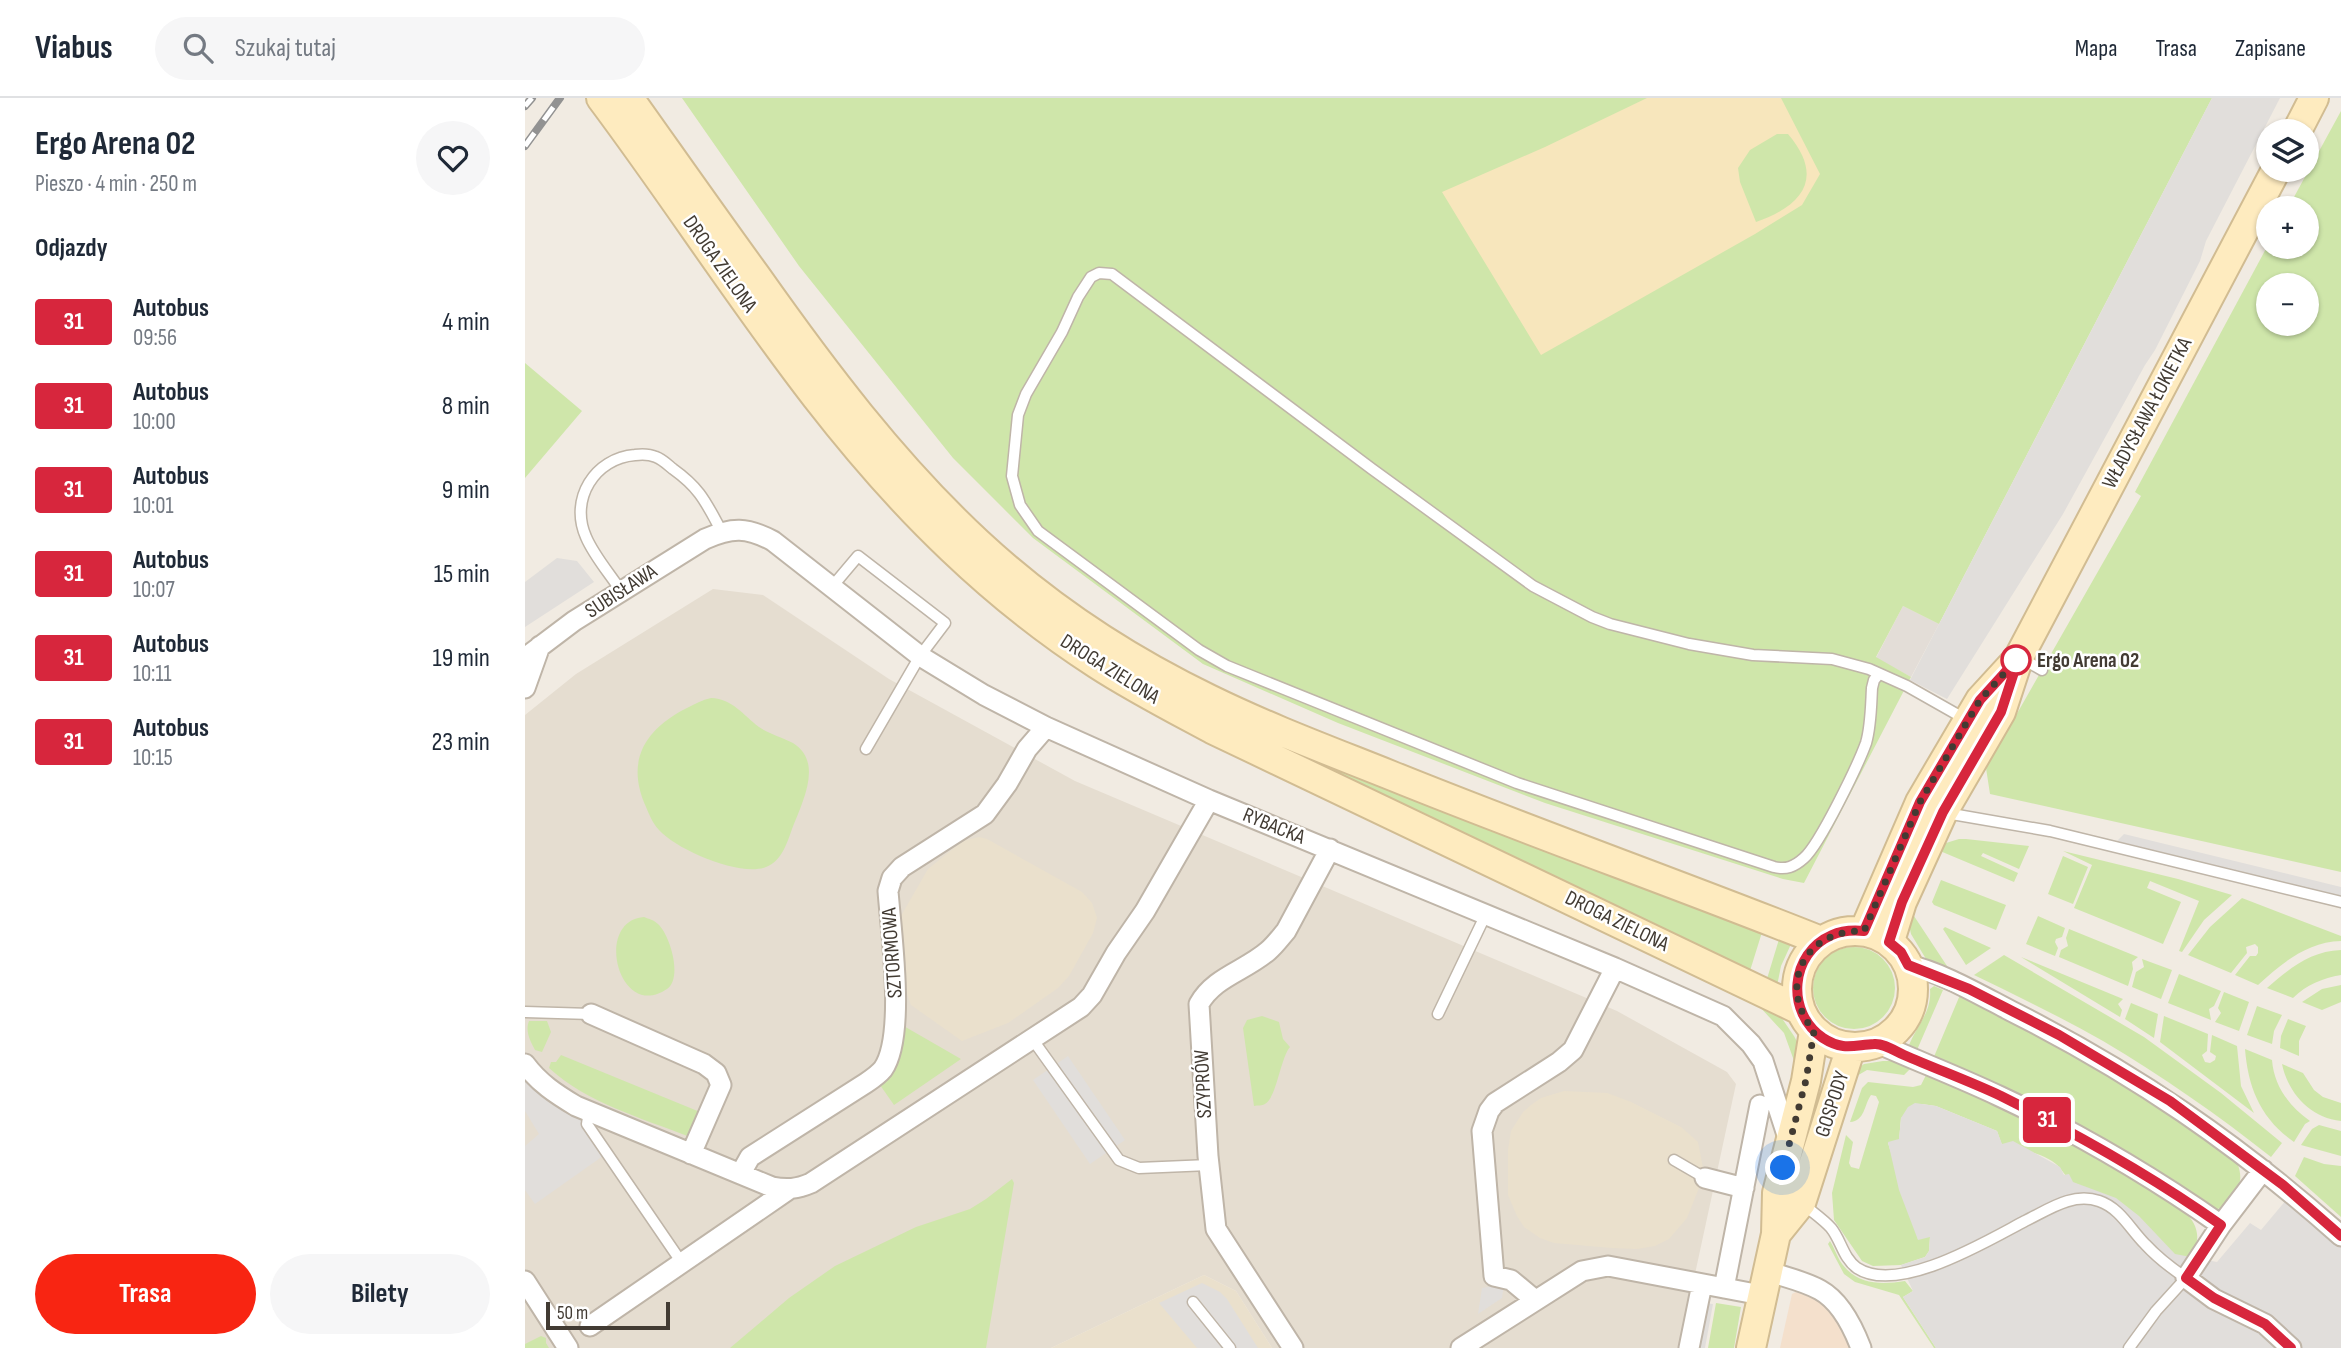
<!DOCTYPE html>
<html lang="pl">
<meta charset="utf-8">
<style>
body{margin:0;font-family:"Sofia Sans Condensed",sans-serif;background:#f6f6f7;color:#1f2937;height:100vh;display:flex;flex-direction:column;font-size:26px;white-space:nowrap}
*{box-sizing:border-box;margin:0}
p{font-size:23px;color:#747a83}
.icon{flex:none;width:38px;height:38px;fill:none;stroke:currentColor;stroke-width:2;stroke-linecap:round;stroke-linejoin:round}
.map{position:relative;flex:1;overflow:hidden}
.details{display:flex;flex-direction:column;background:#fff;width:525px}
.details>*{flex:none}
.badge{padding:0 14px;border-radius:5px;font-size:24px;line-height:46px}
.fabs{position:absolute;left:1731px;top:21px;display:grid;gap:14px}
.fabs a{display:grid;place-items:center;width:63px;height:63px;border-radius:50%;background:#fff;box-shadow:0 2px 5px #0004;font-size:35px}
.scale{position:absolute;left:21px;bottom:18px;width:124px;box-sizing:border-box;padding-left:7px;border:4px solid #423b33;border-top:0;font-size:19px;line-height:24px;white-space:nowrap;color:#423b33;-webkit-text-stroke:5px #fff;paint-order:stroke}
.you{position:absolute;width:35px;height:35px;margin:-18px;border:5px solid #fff;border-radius:50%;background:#1a73e8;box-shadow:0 0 0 10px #1a73e833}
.map>.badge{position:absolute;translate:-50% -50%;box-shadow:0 0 0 4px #fff}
h2{padding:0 35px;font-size:26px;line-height:63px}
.round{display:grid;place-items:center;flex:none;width:74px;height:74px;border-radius:37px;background:#f6f6f7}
.headline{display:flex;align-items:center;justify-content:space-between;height:119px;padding:0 35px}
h1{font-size:33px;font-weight:700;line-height:52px}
.primary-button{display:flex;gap:14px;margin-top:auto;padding:14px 35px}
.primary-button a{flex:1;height:80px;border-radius:42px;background:#f82512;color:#fff;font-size:28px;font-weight:700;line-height:80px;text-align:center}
.primary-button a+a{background:#f6f6f7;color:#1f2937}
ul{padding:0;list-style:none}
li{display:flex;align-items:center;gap:21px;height:84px;padding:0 35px}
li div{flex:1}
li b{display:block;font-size:26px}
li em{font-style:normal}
li .badge{min-width:77px;font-weight:700;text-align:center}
header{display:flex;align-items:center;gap:42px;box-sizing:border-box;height:98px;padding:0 35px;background:#fff;border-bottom:2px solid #e0e1e3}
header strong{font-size:33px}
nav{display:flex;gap:38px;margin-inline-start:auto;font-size:24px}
.search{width:490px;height:63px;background:#f6f6f7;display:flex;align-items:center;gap:18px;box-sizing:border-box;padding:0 24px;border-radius:38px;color:#747a83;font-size:26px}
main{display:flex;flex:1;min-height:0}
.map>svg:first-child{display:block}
.residential{fill:#e5ddd0}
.commercial{fill:#f4e0cc}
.industrial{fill:#e3ddd7}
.education{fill:#eae0cc}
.green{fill:#cfe6aa;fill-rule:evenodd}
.sand{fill:#f7e6bc;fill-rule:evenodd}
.parking{fill:#e1dedb}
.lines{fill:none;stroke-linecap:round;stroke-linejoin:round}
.lane-casing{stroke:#bfb5a8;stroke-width:13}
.street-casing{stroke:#bfb5a8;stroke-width:23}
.secondary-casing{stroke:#d1bc92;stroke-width:32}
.lane{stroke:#fff;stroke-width:10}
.street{stroke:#fff;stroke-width:19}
.secondary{stroke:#feebbf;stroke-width:28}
.rail-casing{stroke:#929292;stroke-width:8}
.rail{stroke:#fff;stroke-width:5;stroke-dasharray:16;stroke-linecap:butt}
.line-casing{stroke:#fff;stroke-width:16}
.line{stroke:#d7263d;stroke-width:10}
.walk{stroke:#423b33;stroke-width:7;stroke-dasharray:0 12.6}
.stop-dot{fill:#fff;stroke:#d7263d;stroke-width:3.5}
.labels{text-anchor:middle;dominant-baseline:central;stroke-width:5;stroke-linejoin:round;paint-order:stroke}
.street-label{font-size:21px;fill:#423b33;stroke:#fff}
.stop-label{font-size:21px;font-weight:bold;fill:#423b33;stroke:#fff;text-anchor:start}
</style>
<header>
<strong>Viabus</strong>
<div class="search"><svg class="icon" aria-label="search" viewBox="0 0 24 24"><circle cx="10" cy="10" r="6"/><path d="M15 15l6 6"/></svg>Szukaj tutaj</div>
<nav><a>Mapa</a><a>Trasa</a><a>Zapisane</a></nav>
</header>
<main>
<section class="details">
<div class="headline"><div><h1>Ergo Arena 02</h1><p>Pieszo · 4 min · 250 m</p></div><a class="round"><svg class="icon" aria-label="heart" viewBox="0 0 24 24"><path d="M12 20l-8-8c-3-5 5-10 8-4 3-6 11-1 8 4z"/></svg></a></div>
<h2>Odjazdy</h2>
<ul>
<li><span class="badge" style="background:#d7263d;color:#fff">31</span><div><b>Autobus</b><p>09:56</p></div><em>4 min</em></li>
<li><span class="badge" style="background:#d7263d;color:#fff">31</span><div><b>Autobus</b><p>10:00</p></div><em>8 min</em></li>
<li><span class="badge" style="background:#d7263d;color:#fff">31</span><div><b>Autobus</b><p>10:01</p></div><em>9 min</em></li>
<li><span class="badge" style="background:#d7263d;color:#fff">31</span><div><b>Autobus</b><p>10:07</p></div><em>15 min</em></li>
<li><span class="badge" style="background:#d7263d;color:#fff">31</span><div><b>Autobus</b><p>10:11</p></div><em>19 min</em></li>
<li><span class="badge" style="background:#d7263d;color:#fff">31</span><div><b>Autobus</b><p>10:15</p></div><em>23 min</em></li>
</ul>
<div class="primary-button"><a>Trasa</a><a>Bilety</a></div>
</section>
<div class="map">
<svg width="1816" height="1250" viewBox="0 0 1816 1250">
<rect width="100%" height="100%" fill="#f1ebe2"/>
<path class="residential" d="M188,491L238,497L364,581L550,683L1092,913L1202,974L1211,986L1154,1250H747L711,1193L679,1177L526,1250H0V617L51,576Z"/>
<path class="commercial" d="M1271,1194L1304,1206L1339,1250H1255L1267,1196Z"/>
<path class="industrial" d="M1378,508L1414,526L1386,579L1351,560Z"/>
<path class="education" d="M454,739L462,741L557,794L567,805L572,820L568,835L544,878L533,890L483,925L437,943L386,907L380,890L374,827L376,818L403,771L438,743Z
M1039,993L1082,995L1106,1004L1156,1029L1173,1044L1178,1070L1176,1085L1162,1120L1144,1141L1130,1148L1112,1151L1087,1150L1029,1145L1015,1140L999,1129L992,1118L983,1097V1052L986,1033L998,1014L1006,1007L1016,1000Z
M679,1177L711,1193L747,1250H526Z"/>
<path class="green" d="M157,0H1687L1414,526L1378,508L1351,559L1386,579L1279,785L1258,781L1020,705L813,625L678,566L508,440L428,360L274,168Z
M1816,13V774L1465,696L1461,670L1616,398L1610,394L1743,147L1782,149V110H1763ZM1743,187H1782V226H1743Z
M0,265L57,313L0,380Z
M186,600C208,601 218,617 234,629C244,636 257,639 268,645C299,664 277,705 267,731C262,745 257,763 241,769C215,779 152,752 134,732C128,726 124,716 121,709C100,663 120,631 162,610C170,606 177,602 186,600Z
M741,641L1238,831L1224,876Z
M1434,741H1441L1504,748L1494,771L1458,755L1456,758L1493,775L1489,784L1415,753L1421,745Z
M1538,753L1653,781L1707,797L1679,822L1657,854L1654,853L1674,803L1625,783L1622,790L1656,804L1638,846L1549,810L1567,767Z
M1538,758L1563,769L1548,806L1523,796Z
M1416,782L1481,807L1471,832L1409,807L1407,804Z
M1717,800L1816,838V843C1782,844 1757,865 1733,887L1710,877L1725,858H1731L1733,855V849L1730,846L1721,849L1722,855L1706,875L1663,857L1685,829Z
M1387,817L1389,818L1424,871L1408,867L1401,861L1386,836L1384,827Z
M1513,818L1540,830L1537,839L1531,841L1530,844L1533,850L1530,858L1501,846Z
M119,819C124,821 129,822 133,826C145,837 158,880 142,891C94,924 68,823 119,819Z
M1420,829L1466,850L1441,867L1418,831Z
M1544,831L1613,859L1607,864L1608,871L1603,888L1534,859L1536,852L1543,848L1541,840Z
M1255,838L1267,844L1256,868L1252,888L1241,884Z
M1288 890a41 41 0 1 1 82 0a41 41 0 1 1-82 0Z
M1816,852V877C1798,880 1781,887 1768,900L1742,890C1764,871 1785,853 1816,852Z
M1479,857L1619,939L1696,995L1757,1045L1746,1059C1693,1017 1637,978 1578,943C1536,919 1492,898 1449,877Z
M1496,859L1598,901L1593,906L1597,912L1595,919Z
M1617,861L1647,872L1636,901L1607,889L1611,874L1619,869Z
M1654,876L1696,893L1689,908L1684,911L1686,922L1643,905Z
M1816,887V904L1797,912L1777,904L1797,891Z
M1409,888L1418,892L1392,952L1385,950L1384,947C1392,927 1407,914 1405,891Z
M1699,894L1724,904L1714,933L1690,924L1696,915L1693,910Z
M1435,897L1588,976L1712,1064C1718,1080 1716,1089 1705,1101C1699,1108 1696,1112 1686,1112L1408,961Z
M1606,905L1633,916L1629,940L1600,921Z
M1233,907L1254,916L1269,938L1276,951L1272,971L1259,935Z
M1732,908L1757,917L1749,933L1747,946L1722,937Z
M737,918L754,924L758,941L765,949C755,961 752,999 740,1006C737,1008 733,1007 729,1008L718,930L722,922Z
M1639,918L1683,936L1682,953L1677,957L1680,964L1685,965L1690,962L1691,958L1685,954L1687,937L1712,948L1716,988L1729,1015L1635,944Z
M1763,921L1781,928L1774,943V958L1755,950L1756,938Z
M4,923H22L26,934L17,954L10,952C5,943 0,933 4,923Z
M377,927L436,961L369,1007L355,987L370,964Z
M1720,951L1747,962C1749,988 1764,1008 1785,1023L1780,1026L1769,1044C1736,1021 1723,990 1720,951Z
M36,957L175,1014L165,1039C117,1020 62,1005 24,970L26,964H31Z
M1358,963H1367L1386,970L1379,977L1342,972L1330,979L1332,971L1339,966Z
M1757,966L1778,975L1789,992L1798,999L1816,1005V1023C1785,1020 1763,995 1757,966Z
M1402,975L1464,1001L1553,1046L1659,1113C1676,1129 1678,1149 1657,1163L1554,1092C1546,1085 1541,1078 1535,1070C1525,1057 1493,1050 1477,1047L1472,1033L1411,1008L1397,1006L1376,1020L1374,1042L1363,1045L1393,1141L1405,1138L1404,1153L1400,1159L1376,1167L1348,1168L1337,1163L1309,1122L1307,1095L1321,1037L1328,1044L1324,1065L1326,1069L1334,1071L1354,1004L1351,998L1346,997C1339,1007 1340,1023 1325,1024L1337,990L1343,984L1388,989L1396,987Z
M1794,1027L1816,1033V1058L1776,1047L1787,1031Z
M1779,1059L1799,1066L1816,1068V1119L1770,1078Z
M487,1081L489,1085L461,1250H205L264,1200L310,1168L391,1129L445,1111L461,1101Z
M1305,1143C1309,1149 1311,1156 1315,1163C1331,1187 1355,1187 1380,1183L1388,1193L1378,1199L1411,1250H1409L1374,1197L1330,1184L1319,1176L1303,1146Z
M1191,1205L1216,1209L1209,1250H1183Z
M16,1238L21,1240V1245L24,1250H0V1246Z"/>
<path class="sand" d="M1122,0H1256L1295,76L1277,107L1230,136L1016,257L917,94L1020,49ZM1252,36H1263C1299,78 1280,107 1231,124L1215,84L1213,70L1225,52Z"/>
<path class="parking" d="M1687,0H1755L1681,143L1675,163L1630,252L1620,267L1538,416L1422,601L1385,582Z
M32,460L52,463L69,484L0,529V484Z
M1599,736L1816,789V798L1592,743Z
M543,958L600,1042L565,1066L508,982Z
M0,969L61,1015L59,1028L78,1058L10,1106L0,1092V1048L14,1036L0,1013Z
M1390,1005L1411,1008L1472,1033L1477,1046L1488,1043L1535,1069L1539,1077L1544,1076L1548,1084L1591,1100L1614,1118L1650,1156L1692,1164L1725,1125L1736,1132L1762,1101L1816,1148V1250H1411L1378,1199L1388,1193L1376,1167L1400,1159L1404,1153L1405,1139L1393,1142L1374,1092L1363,1044L1374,1041L1376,1020L1383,1009Z
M677,1185L695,1194L702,1201L733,1250H672L634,1205Z
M979,1186L977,1200L953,1216L957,1190Z
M1178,1205L1188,1206L1180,1250H1169Z"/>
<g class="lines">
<g class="lane-casing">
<path id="lane" d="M306,490L333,458L420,525L395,558L341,651
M96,493C85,476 69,458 61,439C44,401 70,360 110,357C117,356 124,356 131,359C137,361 143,367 148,371C176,391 181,405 197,434
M1498,561L1517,572
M1354,576L1349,582L1347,590C1346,608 1346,628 1341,645C1333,667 1295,746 1279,760C1269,769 1261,772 1249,769L992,685L702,568L674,552L513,433L495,407L487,378L493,317L501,296L537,234L553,199L566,179L574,175L587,176L847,371L1008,488L1067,519L1085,526L1164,546L1228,557L1307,561L1344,571L1382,588L1442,622
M1421,715L1525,733L1816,804
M0,914L66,916
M913,916L961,816
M508,942L594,1062L614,1070L684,1067
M64,1013L62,1026L157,1165
M1149,1062L1180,1080
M1278,1106C1287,1114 1298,1121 1306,1130C1316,1142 1318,1160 1332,1170C1373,1197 1462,1143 1500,1123C1523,1112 1547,1094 1574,1103C1595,1110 1605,1131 1620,1146C1632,1159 1646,1170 1661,1180L1631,1213L1604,1250
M668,1204L705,1250"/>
</g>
<g class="street-casing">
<path id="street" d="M0,560L49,523L180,441C207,429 222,429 248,443L395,558L459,597L521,629L684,702L1090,870L1198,918L1226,946L1238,963L1264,1043
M0,590L15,548
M1383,867C1414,873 1457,898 1486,913C1609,975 1713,1046 1816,1138
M66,916L179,966L191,975L196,987L166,1056
M1352,945C1392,963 1434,979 1474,998C1551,1034 1626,1078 1696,1127
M0,966C14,985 31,996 51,1008L247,1089C262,1092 272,1091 286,1085L556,909L567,897L591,855L620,813L684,702
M1738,1072L1696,1127L1661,1180L1689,1201L1740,1226L1766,1250
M216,1075L225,1059L341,985C347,981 354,976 358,971C381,938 366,834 363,793L367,780L377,769L460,716L482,686L502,651L521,629
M1180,1080L1219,1090
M1242,1173C1259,1179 1279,1183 1295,1192C1315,1203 1328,1229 1336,1250
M0,1183L43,1250
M1199,1190L1235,1007
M1010,1202L986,1182L969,1178L957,1033L964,1013L970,1005L1034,964L1048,952L1090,870
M65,1228L263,1092
M768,1250L691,1131L683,1058L674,906C689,879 720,873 743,853C750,847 755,840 761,833L805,751
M936,1250L1057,1173L1083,1168L1236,1197
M1164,1250L1177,1186"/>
</g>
<g class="secondary-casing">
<path id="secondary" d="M76,0C190,152 288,320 427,451C471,493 521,533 572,566C609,590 648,610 687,631L1275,912
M104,0C146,59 188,119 231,178C298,273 368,366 453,445C521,508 601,561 684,601C743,630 805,653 865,677C1008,735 1153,786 1296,843
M1772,33L1789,0
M1272 891a58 58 0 1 1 116 0a58 58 0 1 1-116 0Z
M1339,833L1395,704L1455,602L1488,566
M1365,843L1377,804L1418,714L1476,614L1494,559L1751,72
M1251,1136L1276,1105L1326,949
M1226,1250L1251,1136L1252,1095L1281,983L1289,933"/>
</g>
<use href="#lane" class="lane"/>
<use href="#street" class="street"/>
<use href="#secondary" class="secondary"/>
<g class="rail-casing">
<path id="rail" d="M0,8L7,0
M0,48L35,0"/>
</g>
<use href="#rail" class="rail"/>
</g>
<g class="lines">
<g class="line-casing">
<path id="line" d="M1766,1250L1740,1226L1689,1200L1661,1180L1696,1127C1627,1078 1552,1036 1476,998C1444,983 1411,971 1379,957C1370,953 1358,945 1349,946C1329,947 1318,953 1298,940C1260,914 1265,855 1307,837C1318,832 1328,832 1339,833L1395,704L1455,602L1494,559L1476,614L1418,714L1377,804L1364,844L1376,854L1383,867L1444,891L1534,937L1645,1003L1758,1087L1816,1138"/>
</g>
<use href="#line" class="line"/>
<path class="walk" d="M1258,1070L1281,982L1289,933C1251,887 1280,831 1339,833L1395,704L1455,602L1494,559L1491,562"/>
</g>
<circle class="stop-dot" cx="1491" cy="562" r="14"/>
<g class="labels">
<g class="street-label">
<text transform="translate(195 166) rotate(55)">DROGA ZIELONA</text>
<text transform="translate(1622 315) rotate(-62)">WŁADYSŁAWA ŁOKIETKA</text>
<text transform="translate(96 493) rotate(-33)">SUBISŁAWA</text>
<text transform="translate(585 571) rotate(32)">DROGA ZIELONA</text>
<text transform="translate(749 728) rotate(22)">RYBACKA</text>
<text transform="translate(1092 823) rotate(26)">DROGA ZIELONA</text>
<text transform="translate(367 855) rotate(-94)">SZTORMOWA</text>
<text transform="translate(678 986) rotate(-93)">SZYPRÓW</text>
<text transform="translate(1307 1006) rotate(-72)">GOSPODY</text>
</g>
<g class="stop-label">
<text x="1512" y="562">Ergo Arena 02</text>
</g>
</g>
</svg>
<div class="fabs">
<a><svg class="icon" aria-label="layers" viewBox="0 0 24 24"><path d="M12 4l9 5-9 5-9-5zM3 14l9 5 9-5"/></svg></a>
<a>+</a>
<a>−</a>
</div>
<div class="scale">50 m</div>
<div class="you" style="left:1258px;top:1070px"></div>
<b class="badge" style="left:1522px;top:1022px;background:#d7263d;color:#fff">31</b>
</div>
</main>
